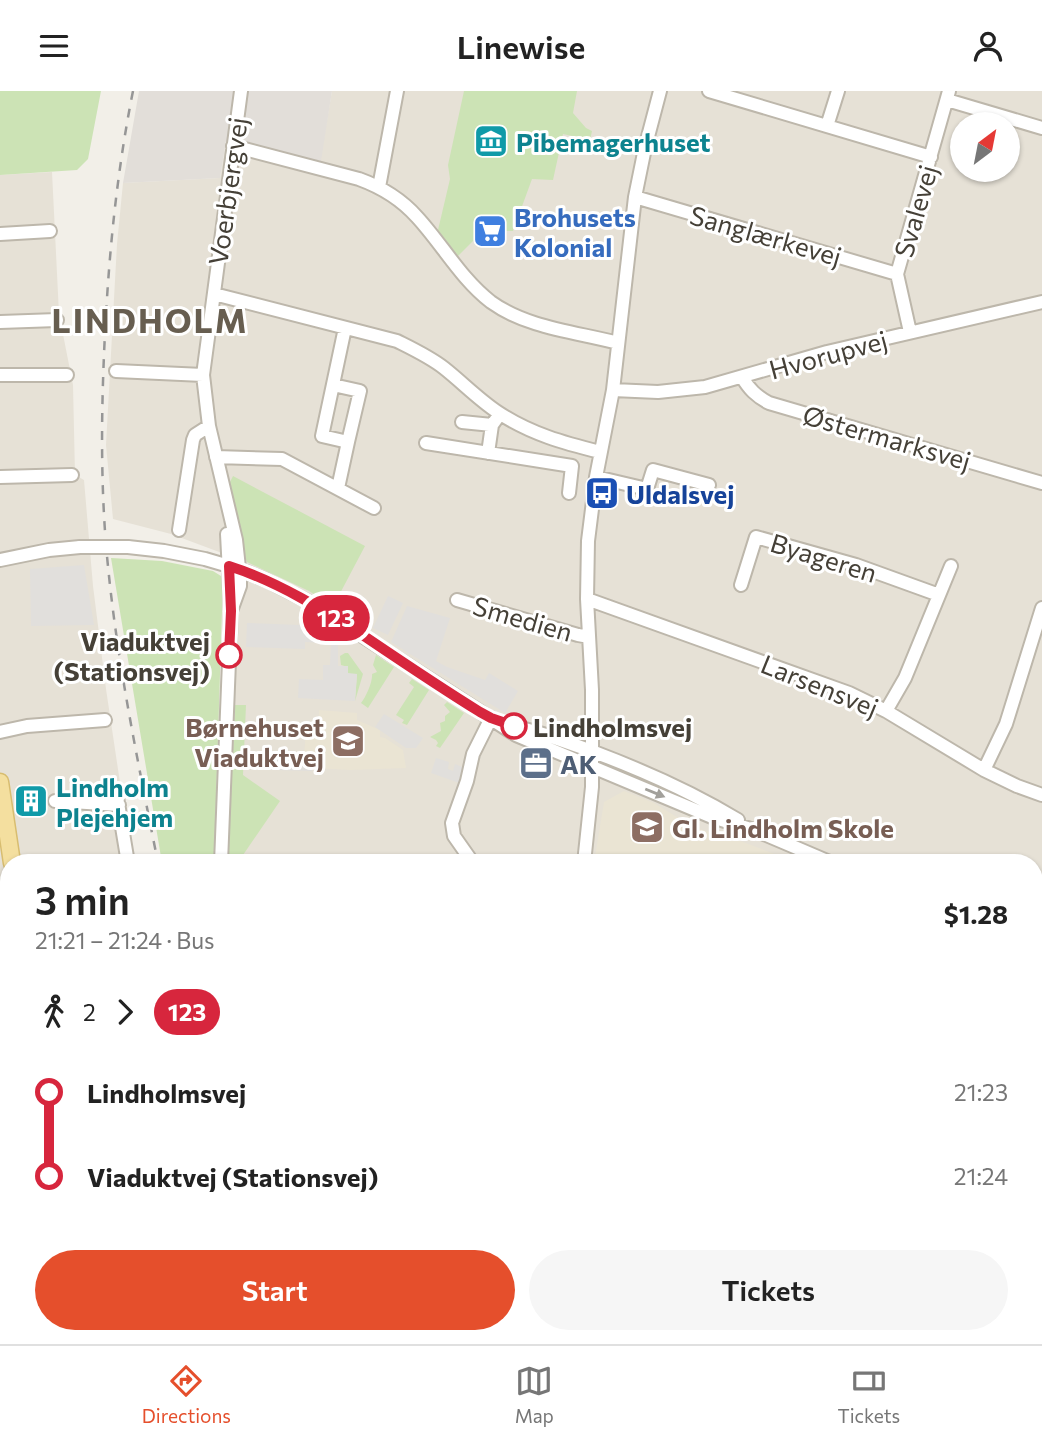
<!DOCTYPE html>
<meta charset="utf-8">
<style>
body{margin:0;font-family:Commissioner,sans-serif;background:#f6f6f6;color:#222;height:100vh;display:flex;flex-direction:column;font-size:26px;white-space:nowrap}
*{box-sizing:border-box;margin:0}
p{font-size:23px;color:#767676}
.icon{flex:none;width:38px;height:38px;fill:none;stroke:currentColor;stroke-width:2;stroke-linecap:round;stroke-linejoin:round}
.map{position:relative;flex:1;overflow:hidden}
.panel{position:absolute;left:0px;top:763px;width:1043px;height:490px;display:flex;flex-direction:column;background:#fff;border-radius:28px 28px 0 0;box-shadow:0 2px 5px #0004}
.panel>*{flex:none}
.badge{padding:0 14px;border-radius:23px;font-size:24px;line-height:46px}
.needle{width:46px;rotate:32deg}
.fabs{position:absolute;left:950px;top:21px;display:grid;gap:14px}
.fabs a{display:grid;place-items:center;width:70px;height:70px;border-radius:50%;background:#fff;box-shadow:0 2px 5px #0004;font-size:35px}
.map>.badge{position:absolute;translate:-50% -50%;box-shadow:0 0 0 4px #fff}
.legs{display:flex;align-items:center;gap:10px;height:77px;padding:0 35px;font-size:23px}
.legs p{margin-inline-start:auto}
.overview{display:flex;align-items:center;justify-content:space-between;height:119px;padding:0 35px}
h1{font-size:38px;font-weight:600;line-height:52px}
.action{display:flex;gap:14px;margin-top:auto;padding:14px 35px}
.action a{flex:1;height:80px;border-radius:42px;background:#e54f2c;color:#fff;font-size:28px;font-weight:600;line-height:80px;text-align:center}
.action a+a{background:#f6f6f6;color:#222}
ul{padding:0 35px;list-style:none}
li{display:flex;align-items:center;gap:24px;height:84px;font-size:26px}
li i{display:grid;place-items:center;width:10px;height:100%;margin:0 9px;background:currentColor}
li i::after{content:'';width:18px;height:18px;margin:-9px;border:5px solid;border-radius:50%;background:#fff}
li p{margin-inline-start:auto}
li:first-child i{background:linear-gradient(#0000 50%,currentColor 0)}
li:last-child i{background:linear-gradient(currentColor 50%,#0000 0)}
header{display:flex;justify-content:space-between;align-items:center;height:91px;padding:0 35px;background:#fff;font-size:32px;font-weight:600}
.dock{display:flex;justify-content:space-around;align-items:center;height:98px;border-top:2px solid #e0e0e0;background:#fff;font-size:19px;color:#767676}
.dock a{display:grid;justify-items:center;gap:4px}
.dock .current{color:#e54f2c}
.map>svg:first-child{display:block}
.residential{fill:#e6e1d6;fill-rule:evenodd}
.industrial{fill:#e2ded9}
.education{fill:#eae4d3}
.green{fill:#cce3b5}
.parking{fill:#e1dfdc}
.water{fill:#aacde9}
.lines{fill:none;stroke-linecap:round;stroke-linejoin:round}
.minor-casing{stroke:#bdb7ab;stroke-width:16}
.major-casing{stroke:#d8bd70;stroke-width:19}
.minor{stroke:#fff;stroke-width:12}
.major{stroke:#f4df9f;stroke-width:16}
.rail{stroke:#969696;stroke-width:2.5;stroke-dasharray:9 9;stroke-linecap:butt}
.minor-bridge-casing{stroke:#bdb7ab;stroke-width:16;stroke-linecap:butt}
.minor-bridge{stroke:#fff;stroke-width:12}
.oneway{fill:#a2a09b}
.line-1-casing{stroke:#fff;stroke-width:16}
.line-1{stroke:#d7263d;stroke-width:10}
.stop-1-dot{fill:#fff;stroke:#d7263d;stroke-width:3.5}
.labels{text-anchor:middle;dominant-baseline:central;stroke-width:6;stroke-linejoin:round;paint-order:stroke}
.culture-label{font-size:26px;font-weight:bold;fill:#0d838f;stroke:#fff;text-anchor:start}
.street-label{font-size:26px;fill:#454037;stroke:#fff}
.shop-label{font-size:26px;font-weight:bold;fill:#366cbe;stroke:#fff;text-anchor:start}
.transit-label{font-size:26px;font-weight:bold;fill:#164399;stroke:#fff;text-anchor:start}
.stop-label{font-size:26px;font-weight:bold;fill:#454037;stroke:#fff;text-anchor:end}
.education-label{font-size:26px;font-weight:bold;fill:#785e54;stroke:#fff;text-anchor:end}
.service-label{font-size:26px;font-weight:bold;fill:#4e5e75;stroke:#fff;text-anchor:start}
.district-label{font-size:33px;font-weight:bold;letter-spacing:2px;fill:#675e50;stroke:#fff}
</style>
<header><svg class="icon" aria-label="menu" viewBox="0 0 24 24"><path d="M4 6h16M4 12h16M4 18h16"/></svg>Linewise<svg class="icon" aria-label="person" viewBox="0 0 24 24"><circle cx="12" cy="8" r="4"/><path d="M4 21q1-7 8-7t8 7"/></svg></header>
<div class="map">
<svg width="1042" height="1253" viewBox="0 0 1042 1253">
<rect width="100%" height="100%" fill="#f2efe8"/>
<path class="residential" d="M332,0H1042V1105L1034,1102V772H228L238,532L246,471L171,443L113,428L106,354L117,153L123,92L220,87L226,50L320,70ZM962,33H1008V79H962Z
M52,81L59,223L73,294L75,384L84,389L93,495L106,598L132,772H9V853L0,856V84Z
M9,1155V1244H77L79,1253H0V1157Z
M99,1244H197L199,1253H101Z
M284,1244H573L572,1253H286Z"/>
<path class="industrial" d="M139,0H332L321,70L226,50L220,87L123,92Z
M5,875L9,880V1155L0,1157V876Z"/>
<path class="education" d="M319,619L357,622V629L380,639V646L385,647L403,659L406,677L350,679L314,677V665L304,664V663L306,642L318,643Z
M624,700L654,712L693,736L746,752L797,772H594L604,711Z"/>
<path class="green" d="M0,0H101L88,68L77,79L0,84Z
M464,0H577L573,22L586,37L592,40L590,49L563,43L553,89L532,88L513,140H498L494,149L478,145L458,165L438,139L450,88L448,74Z
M233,385L365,455L336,510L349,519V521L347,520L345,523L309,500L247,471L243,461L238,426L230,391Z
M111,467L162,470L213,480L221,485L223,489L214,772H162Z
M345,562H348L363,583L355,610L357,584L348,583V576L341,574L340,565Z
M376,564L394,576L368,617L361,612C366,606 373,590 372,583L377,581L373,574Z
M412,588L429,599L407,634L402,632L404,629L396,624L414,596L409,592Z
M447,611L464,622L440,657L436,655L438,652L436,649L430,646L441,640L440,632L445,630V625L450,621L444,614Z
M235,614H246L243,684L280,710L243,764L252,772L228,771Z
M1034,889L1042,893V927L1034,948Z"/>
<path class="parking" d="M84,474L94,534L31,535L30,478Z
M388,505L403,512L388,544L373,537Z
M407,515L450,527L436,570L447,576L485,589L489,582L518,600L505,622L391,551Z
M247,532L325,535L324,552L305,551V558L246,556Z
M331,551L338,552V575H348V582L357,583L355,610L298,607L299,588L323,589V574H330Z
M384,623L423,647L416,657H406L375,636Z
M274,663L312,665V680L274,679Z
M436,667L449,671L448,678L453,680L455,673L467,678L462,693L431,682Z"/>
<path class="water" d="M1034,1147L1042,1151V1253H773L755,1244H1034Z"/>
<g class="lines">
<g class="minor-casing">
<path id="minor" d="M709,0L931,66
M947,9L1042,37
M827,35L838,0
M233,55L359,88C381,96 401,108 417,126C442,153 461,188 491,211C527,237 576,241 618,252
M379,96L397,0
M635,106L897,183
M0,143L50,140
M214,203L397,250C413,258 430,266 444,277C463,292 479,309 499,322C531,343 564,352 600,361
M0,231L57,229
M910,241L897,183L949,0
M116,280L203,284
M0,284H67
M742,286C749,298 756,305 769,312L1042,392
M333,294L360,300L348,351L322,345L345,237
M613,299L658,301L705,296L827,261L1042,211
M462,331L492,334
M426,352L572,375L569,402
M488,362L492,334L500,323
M216,366L282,368L374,417
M0,386L72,384
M596,386L647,398L653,379L709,394
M338,397L348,351
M179,439L193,349L195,344L209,335
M128,456L164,460L205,468L239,478L266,489L313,513L516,644L712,726L757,740L832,772
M0,469L49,459L80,456
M741,494L756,446L856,474L939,504
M587,508L849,602L886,620L984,679L1017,695L1042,704
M457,509L578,544L589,546
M231,520L240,495V486L236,449L209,335L203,284L241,0
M886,620L905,587L951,475
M510,634C524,638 538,641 552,646C614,667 682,695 738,729
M0,641L27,635L105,629
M984,679L1006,633L1042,517
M116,700L128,772
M55,710L119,714
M221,772L231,520L227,443
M473,772L454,745L452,732L467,690L473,663L491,627
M584,772L592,696V599L587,508L588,450L596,386L613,299L635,106L645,57L660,0
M1034,856L1042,860
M1034,1055L1042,1058
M0,1108L9,1106
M0,1203L9,1201
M210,1244L212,1253
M284,1244L288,1253
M488,1244L491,1253
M698,1244L699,1253
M184,1253L186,1244
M566,1253V1244"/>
</g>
<g class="major-casing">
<path id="major" d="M0,691L12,772
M9,850L7,856L9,866
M88,1244L90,1253"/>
</g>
<use href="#minor" class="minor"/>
<use href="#major" class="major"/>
<path class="rail" d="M133,0C117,80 109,161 105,242C101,322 100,404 109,485C119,581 139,676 158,772
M227,1244L228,1253
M237,1244L239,1253"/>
<g class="minor-bridge-casing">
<path id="minor-bridge" d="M80,456H128"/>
</g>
<use href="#minor-bridge" class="minor-bridge"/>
</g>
<defs><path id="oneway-solid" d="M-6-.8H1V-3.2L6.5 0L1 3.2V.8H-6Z" transform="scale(1.75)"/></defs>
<use class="oneway" href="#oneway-solid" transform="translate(655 702) rotate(22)"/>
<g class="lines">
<g class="line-1-casing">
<path id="line-1" d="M229,564L231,520L229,475C279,491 323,519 367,547C404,572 441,597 480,621L491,627L514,635"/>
</g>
<use href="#line-1" class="line-1"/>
</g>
<defs>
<g id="museum-square" transform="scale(1.75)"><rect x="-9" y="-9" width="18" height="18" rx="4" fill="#0f9aa8" stroke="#fff"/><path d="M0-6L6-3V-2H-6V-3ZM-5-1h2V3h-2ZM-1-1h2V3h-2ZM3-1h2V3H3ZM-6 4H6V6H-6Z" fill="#fff"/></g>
<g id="supermarket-square" transform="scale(1.75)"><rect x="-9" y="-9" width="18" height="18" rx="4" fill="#3f7fe0" stroke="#fff"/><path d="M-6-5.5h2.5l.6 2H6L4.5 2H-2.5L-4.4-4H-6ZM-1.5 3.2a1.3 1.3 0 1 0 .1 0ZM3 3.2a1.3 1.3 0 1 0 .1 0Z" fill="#fff"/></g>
<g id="bus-square" transform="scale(1.75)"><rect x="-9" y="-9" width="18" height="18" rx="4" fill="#1a4fb4" stroke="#fff"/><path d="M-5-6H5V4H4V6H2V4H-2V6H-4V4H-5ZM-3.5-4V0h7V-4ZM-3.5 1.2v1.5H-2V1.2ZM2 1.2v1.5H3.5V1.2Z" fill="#fff"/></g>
<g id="school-square" transform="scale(1.75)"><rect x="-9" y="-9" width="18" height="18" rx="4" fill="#8d6e63" stroke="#fff"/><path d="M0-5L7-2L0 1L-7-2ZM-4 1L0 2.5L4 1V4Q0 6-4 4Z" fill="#fff"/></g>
<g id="office-square" transform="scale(1.75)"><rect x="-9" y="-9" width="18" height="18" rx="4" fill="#5c6f8a" stroke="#fff"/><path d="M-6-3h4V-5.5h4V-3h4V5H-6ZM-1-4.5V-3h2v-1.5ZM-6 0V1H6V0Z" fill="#fff"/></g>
<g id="building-square" transform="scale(1.75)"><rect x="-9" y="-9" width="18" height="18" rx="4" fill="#0f9aa8" stroke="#fff"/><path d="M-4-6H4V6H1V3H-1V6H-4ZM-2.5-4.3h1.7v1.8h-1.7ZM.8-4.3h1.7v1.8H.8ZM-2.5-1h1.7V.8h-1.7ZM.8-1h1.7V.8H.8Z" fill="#fff"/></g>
</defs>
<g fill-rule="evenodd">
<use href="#museum-square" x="491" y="50"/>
<use href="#supermarket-square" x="490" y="140"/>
<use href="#bus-square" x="602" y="402"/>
<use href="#school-square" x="348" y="650"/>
<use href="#office-square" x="536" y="672"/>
<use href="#building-square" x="31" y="710"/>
<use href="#school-square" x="647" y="736"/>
</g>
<g class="stop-1-dot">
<circle cx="229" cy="564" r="12"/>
<circle cx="514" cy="635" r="12"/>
</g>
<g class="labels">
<g class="culture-label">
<text x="516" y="50">Pibemagerhuset</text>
<text x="56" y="695">Lindholm<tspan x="56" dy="30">Plejehjem</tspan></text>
</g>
<g class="street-label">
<text transform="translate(227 100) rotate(-82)">Voerbjergvej</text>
<text transform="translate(915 120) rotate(-74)">Svalevej</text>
<text transform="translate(766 144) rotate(16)">Sanglærkevej</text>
<text transform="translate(828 263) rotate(-15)">Hvorupvej</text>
<text transform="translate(887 346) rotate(16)">Østermarksvej</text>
<text transform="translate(824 466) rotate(17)">Byageren</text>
<text transform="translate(523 527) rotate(16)">Smedien</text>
<text transform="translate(820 594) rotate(22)">Larsensvej</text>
</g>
<g class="shop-label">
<text x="514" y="125">Brohusets<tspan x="514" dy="30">Kolonial</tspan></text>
</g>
<g class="transit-label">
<text x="626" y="402">Uldalsvej</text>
</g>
<g class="stop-label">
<text x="210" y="549">Viaduktvej<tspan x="210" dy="30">(Stationsvej)</tspan></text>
<text x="533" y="635" text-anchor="start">Lindholmsvej</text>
</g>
<g class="education-label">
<text x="324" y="635">Børnehuset<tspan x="324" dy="30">Viaduktvej</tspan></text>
<text x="672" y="736" text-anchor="start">Gl. Lindholm Skole</text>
</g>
<g class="service-label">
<text x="560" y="672">AK</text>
</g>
<g class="district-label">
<text x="150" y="228">LINDHOLM</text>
</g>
</g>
</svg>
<div class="fabs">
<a><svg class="needle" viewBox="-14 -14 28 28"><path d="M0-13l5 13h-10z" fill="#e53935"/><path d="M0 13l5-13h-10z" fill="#767676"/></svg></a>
</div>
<b class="badge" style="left:336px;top:527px;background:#d7263d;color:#fff">123</b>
<section class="panel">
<div class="overview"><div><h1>3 min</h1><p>21:21 – 21:24 · Bus</p></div><b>$1.28</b></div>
<div class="legs"><svg class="icon" aria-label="walk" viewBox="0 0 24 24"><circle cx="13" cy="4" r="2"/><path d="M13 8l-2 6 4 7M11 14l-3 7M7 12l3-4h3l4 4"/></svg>2<svg class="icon" aria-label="forward" viewBox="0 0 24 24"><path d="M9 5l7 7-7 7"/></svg><b class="badge" style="background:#d7263d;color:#fff">123</b></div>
<ul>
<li><i style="color:#d7263d"></i><b>Lindholmsvej</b><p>21:23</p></li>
<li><i style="color:#d7263d"></i><b>Viaduktvej (Stationsvej)</b><p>21:24</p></li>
</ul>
<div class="action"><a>Start</a><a>Tickets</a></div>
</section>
</div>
<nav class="dock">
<a class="current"><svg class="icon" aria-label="directions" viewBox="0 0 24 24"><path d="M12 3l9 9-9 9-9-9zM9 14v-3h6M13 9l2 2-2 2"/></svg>Directions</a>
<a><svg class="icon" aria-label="map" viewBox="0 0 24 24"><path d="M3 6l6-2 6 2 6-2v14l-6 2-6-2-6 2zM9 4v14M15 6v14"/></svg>Map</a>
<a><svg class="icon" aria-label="tickets" viewBox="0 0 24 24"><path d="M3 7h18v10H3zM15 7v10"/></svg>Tickets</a>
</nav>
